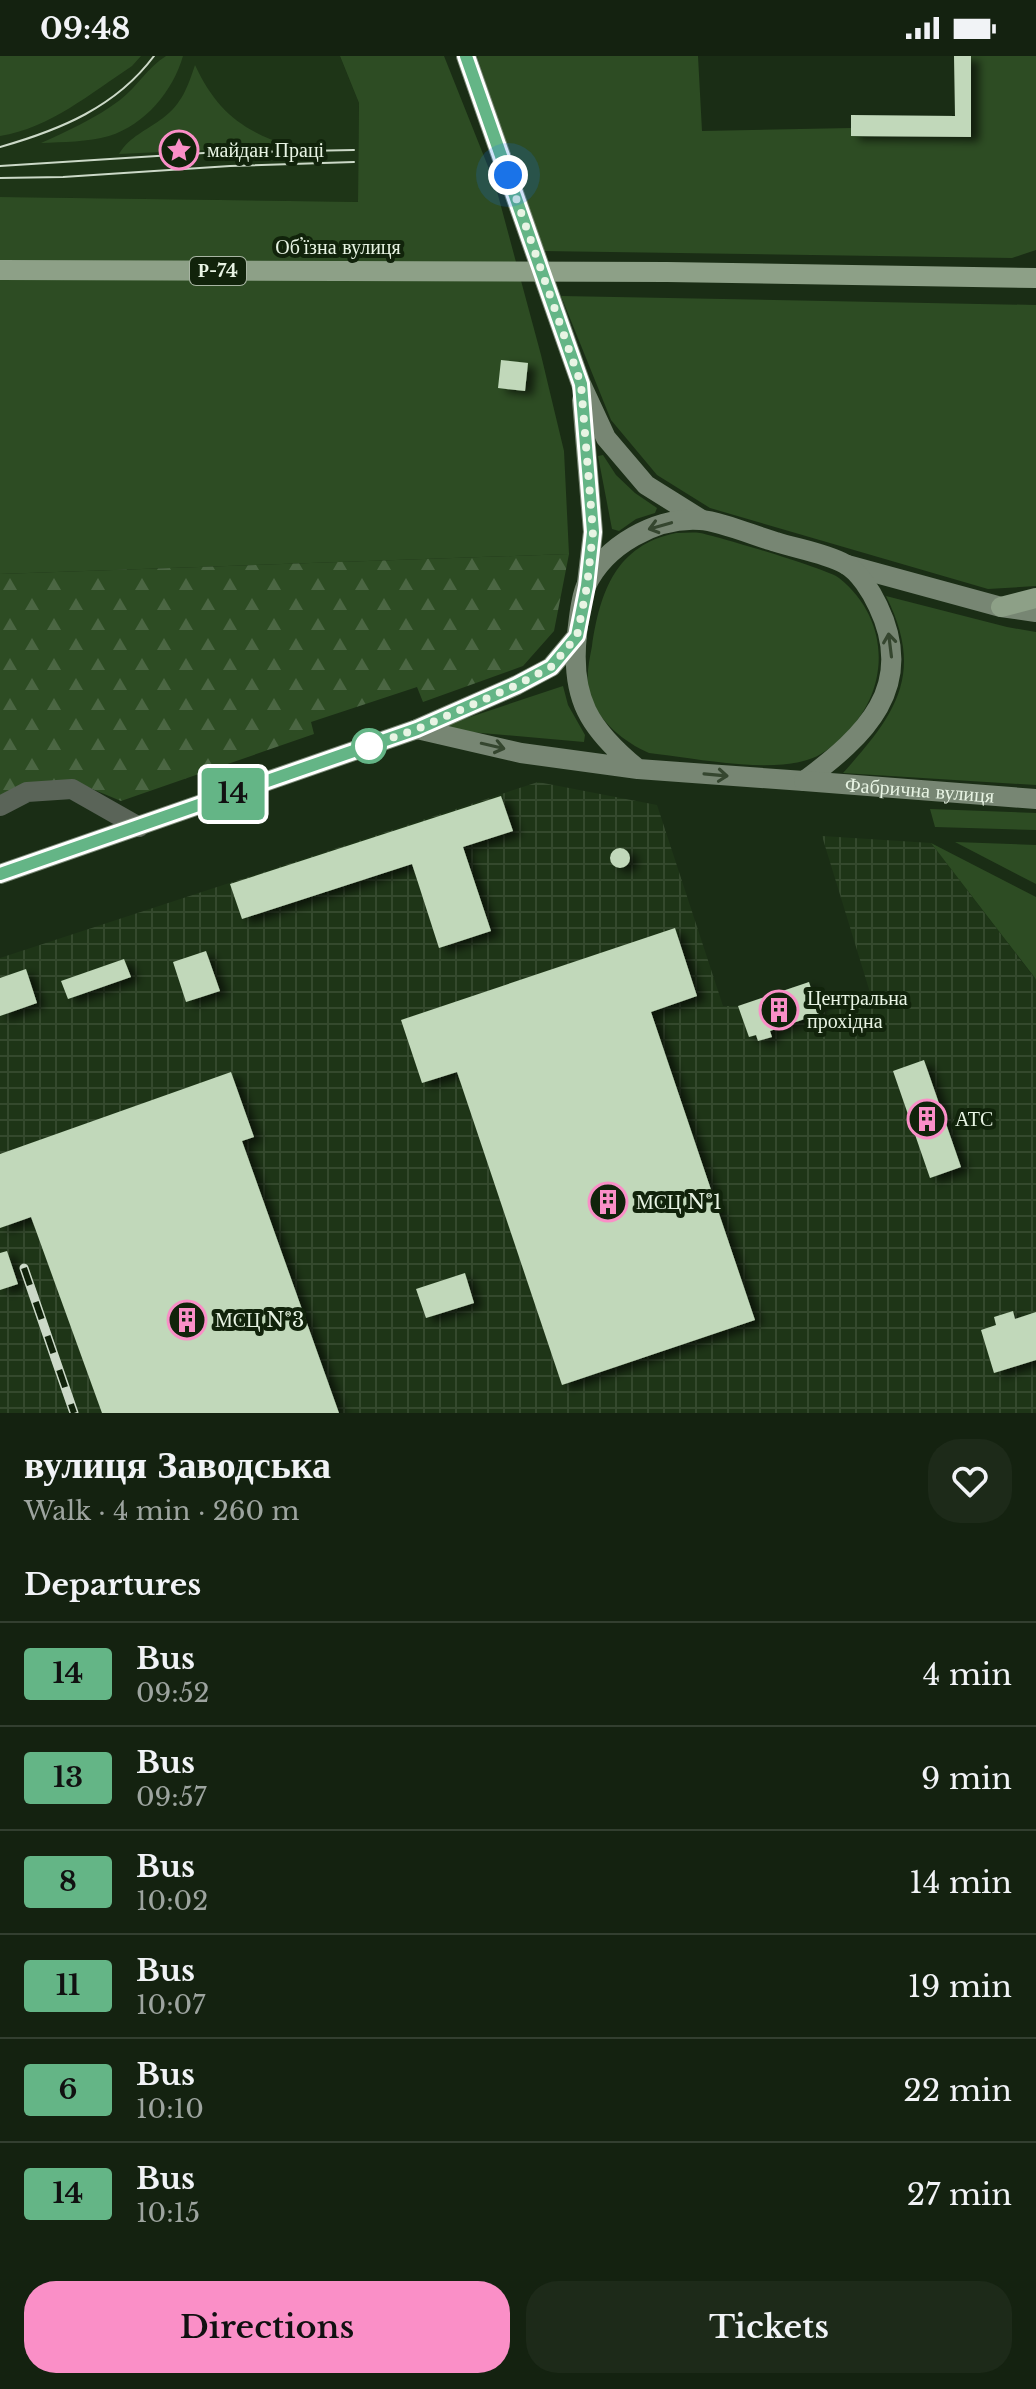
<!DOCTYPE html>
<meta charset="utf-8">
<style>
body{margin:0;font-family:"Libre Baskerville",serif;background:#1d2a19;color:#f1f3f6;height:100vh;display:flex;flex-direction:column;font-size:30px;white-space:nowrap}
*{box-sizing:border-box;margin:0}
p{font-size:26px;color:#9da49f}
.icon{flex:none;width:44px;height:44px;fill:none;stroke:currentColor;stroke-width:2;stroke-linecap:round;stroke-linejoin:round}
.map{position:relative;height:1357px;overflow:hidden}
.panel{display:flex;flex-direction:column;background:#142210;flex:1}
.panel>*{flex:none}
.badge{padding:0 16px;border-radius:6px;font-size:28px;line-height:52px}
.you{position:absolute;width:40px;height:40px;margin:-20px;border:6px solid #fff;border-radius:50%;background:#1a73e8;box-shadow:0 0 0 12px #1a73e833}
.map>.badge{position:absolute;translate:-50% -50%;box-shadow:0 0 0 4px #fff}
h2{padding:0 24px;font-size:30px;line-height:72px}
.round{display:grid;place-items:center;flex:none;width:84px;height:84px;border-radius:32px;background:#1d2a19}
.headline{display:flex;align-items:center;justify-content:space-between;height:136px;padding:0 24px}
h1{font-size:38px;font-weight:600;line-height:60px}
.primary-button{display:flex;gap:16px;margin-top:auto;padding:16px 24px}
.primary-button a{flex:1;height:92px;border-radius:32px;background:#fa8fc7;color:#111;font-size:32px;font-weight:600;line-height:92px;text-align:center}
.primary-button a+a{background:#1d2a19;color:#f1f3f6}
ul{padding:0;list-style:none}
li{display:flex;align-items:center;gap:24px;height:104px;padding:0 24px;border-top:2px solid #333f30}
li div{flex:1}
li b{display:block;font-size:30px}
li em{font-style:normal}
li .badge{min-width:88px;font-weight:700;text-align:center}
.status{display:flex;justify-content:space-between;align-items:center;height:56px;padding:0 40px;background:#142210;direction:ltr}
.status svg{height:22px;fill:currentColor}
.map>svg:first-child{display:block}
.built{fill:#1e3517}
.industrial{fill:url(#industrial-grid)}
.green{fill:#2d4c23}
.forest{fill:url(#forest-firs)}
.building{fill:#c1d8ba;filter:url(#shadow)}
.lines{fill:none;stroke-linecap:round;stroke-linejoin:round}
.street{stroke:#5a6458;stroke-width:20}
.secondary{stroke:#778673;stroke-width:20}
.primary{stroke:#8da087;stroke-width:20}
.tram{stroke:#ccd9c8;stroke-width:2}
.rail-casing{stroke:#ccd9c8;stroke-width:9}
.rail{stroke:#11230b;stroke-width:6;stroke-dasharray:18;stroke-linecap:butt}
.oneway{stroke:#35462f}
.line-casing{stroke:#fff;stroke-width:18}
.line{stroke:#64b586;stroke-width:12}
.walk{stroke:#e8f4e4;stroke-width:8;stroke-dasharray:0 14.4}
.stop-dot{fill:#fff;stroke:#64b586;stroke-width:4}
.labels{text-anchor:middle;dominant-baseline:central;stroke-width:8;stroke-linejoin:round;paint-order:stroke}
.shield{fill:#11230b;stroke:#a8b5a3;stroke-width:2}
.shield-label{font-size:18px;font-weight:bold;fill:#e8f4e4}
.poi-label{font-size:20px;fill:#e8f4e4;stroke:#11230b;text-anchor:start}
.street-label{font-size:20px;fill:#e8f4e4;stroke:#11230b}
</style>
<div class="status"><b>09:48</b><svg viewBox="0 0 49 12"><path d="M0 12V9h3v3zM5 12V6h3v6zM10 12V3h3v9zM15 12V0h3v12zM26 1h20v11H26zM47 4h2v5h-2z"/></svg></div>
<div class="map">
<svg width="1036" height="1357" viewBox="0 0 1036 1357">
<defs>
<pattern id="industrial-grid" width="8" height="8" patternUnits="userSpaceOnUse" patternTransform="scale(2)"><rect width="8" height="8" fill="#1e3517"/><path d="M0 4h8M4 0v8" fill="none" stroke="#34492d"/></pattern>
<pattern id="forest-firs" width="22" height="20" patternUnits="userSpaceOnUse" patternTransform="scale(2)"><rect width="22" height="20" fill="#2d4c23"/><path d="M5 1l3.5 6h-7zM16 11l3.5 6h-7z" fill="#4b6643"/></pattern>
<filter id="shadow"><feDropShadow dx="8" dy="4.5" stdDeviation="4" flood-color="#0009"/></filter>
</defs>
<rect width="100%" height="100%" fill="#1a2d15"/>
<path class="built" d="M0,0H340L359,47L358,146L0,141Z"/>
<path class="industrial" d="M538,726L657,749L723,950H738L809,926L820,957L872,943L822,780L931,787L1036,924V1357H0V902Z"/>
<path class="green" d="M0,0H141L132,10C91,37 50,72 0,80Z
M166,0H183C173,35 145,69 109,80C88,86 63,86 41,87C68,75 96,62 120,44C137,31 148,11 166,0Z
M340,0H444L495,128L541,299L564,395L569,498L0,518V141L358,146L359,47Z
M477,0H698L702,75L851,72V80L970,81L971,0H1036V194L1012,202L541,195Z
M195,9C216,54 241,74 288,90L119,98C130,80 146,75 163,62C182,48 188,30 195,9Z
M561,240L1036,249V530L988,533L710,452L657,419L611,364Z
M603,399L616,419L635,437L657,452L655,457L636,463L619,475L612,473L598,400Z
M676,477C684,477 693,476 700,477C717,480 830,514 839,522C892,564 891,637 842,681C832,691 821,700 807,704C765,717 694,702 649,697C624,686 599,666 590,639C585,623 589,606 592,590C600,536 616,489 676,477Z
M886,540L1007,571L1036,576V729L843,717C896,658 925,618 886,540Z
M563,630L568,649L585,679L584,686L447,674L446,669Z
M930,753L1036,757V774L935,771Z
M955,786L1036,789V828Z
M931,787L1036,841V924L1035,922Z"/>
<path class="forest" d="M569,498L554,575L523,610L423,646L417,631L311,666L314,678L121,745L73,725L0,742V518Z"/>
<path class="building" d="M954,0H971V81L851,80V59L955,60Z
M501,304L528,307L525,335L498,332Z
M501,740L513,775L463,791L491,875L439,892L412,808L242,863L230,828Z
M610 802a10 10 0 1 1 20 0a10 10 0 1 1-20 0Z
M675,872L697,940L651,956L755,1264L562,1329L457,1016L422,1027L401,964Z
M206,895L220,935L186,946L173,906Z
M124,903L131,921L68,943L61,925Z
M26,913L37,947L0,960V922Z
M809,926L819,958L770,975L772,981L758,985L756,979L749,981L738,950Z
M924,1004L961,1111L930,1122L893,1015Z
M231,1016L254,1081L242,1085L339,1357H102L31,1161L0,1172V1098Z
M7,1195L18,1228L0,1234V1197Z
M465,1217L474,1247L426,1262L416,1233Z
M1013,1255L1015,1263L1036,1256V1304L994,1317L981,1274L996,1269L994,1261Z"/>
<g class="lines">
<path class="street" d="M0,750L27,736L72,733L139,771"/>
<g class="secondary">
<path d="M466,0L581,328L606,382L646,429L702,464"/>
<path d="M582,344L593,476L587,527"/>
<path d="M847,509L1001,551L1036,556"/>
<path d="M417,673L521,697L638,713L804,725C865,680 917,631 878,550C872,537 859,515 845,508C825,497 798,493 776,486C755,480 720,465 700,464C656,461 605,489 586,530C580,544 579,563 577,578C570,642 589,673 638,713"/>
<path id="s1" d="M804,725L1036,743"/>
<path d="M0,818L417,673L517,629L551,611L577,580"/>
</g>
<path class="primary" d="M0,214L667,216L1036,222
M1001,551L1036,542"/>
<path class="tram" d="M0,91C60,74 116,51 154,0
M0,110L204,97L354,94
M0,122L63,121L230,110L354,106"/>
<g class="rail-casing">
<path id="rail" d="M24,1212L74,1357"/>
</g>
<use href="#rail" class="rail"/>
</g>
<defs><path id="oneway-shaft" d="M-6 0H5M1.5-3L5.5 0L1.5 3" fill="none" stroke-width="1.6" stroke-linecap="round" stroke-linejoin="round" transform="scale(2)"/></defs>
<g class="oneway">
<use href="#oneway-shaft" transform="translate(660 470) rotate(164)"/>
<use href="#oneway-shaft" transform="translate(890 589) rotate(-97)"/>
<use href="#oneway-shaft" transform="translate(493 690) rotate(13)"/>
<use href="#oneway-shaft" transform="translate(716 719) rotate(5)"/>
</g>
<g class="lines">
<g class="line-casing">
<path id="line" d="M0,818L417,673L517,629L551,611L577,580L587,530L593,476L581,328L466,0"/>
</g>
<use href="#line" class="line"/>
<path class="walk" d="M369,690L361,693L417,673L517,629L551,611L577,580L587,530L593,476L581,328L508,119"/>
</g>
<defs>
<g id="sight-ring" transform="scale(2)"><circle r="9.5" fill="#11230b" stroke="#fa8fc7" stroke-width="1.5"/><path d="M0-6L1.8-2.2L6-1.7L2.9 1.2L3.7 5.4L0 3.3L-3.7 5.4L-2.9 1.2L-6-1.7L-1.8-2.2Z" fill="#fa8fc7"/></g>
<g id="building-ring" transform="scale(2)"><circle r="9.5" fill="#11230b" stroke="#fa8fc7" stroke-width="1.5"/><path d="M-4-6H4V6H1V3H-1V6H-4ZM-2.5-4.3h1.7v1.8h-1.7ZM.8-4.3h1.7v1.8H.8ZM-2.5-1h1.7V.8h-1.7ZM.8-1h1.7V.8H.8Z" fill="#fa8fc7"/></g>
</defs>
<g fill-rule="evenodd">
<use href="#sight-ring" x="179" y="94"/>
<use href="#building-ring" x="779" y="954"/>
<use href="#building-ring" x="927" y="1063"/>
<use href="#building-ring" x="608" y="1146"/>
<use href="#building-ring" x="187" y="1264"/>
</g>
<circle class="stop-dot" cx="369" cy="690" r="16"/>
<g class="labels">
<rect class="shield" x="190" y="201" width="56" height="28" rx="6"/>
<g class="shield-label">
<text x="218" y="215">Р-74</text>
</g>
<g class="poi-label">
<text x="207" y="94">майдан Праці</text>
<text x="807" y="942">Центральна<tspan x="807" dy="23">прохідна</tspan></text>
<text x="955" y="1063">АТС</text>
<text x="636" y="1146">МСЦ №1</text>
<text x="215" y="1264">МСЦ №3</text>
</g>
<g class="street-label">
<text x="338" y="191">Обʼїзна вулиця</text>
<text stroke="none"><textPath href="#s1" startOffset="116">Фабрична вулиця</textPath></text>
</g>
</g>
</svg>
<div class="you" style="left:508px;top:119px"></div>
<b class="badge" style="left:233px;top:738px;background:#64b586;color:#111">14</b>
</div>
<section class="panel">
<div class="headline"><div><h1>вулиця Заводська</h1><p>Walk · 4 min · 260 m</p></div><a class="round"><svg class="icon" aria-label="heart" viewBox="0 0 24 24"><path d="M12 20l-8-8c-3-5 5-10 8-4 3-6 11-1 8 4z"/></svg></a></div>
<h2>Departures</h2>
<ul>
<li><span class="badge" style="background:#64b586;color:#111">14</span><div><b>Bus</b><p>09:52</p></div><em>4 min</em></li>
<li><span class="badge" style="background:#64b586;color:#111">13</span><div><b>Bus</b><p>09:57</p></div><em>9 min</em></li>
<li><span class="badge" style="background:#64b586;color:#111">8</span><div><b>Bus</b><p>10:02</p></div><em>14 min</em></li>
<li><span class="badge" style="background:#64b586;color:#111">11</span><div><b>Bus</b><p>10:07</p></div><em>19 min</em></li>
<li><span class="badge" style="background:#64b586;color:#111">6</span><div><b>Bus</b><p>10:10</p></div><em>22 min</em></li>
<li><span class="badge" style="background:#64b586;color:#111">14</span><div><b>Bus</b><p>10:15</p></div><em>27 min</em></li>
</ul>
<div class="primary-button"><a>Directions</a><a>Tickets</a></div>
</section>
